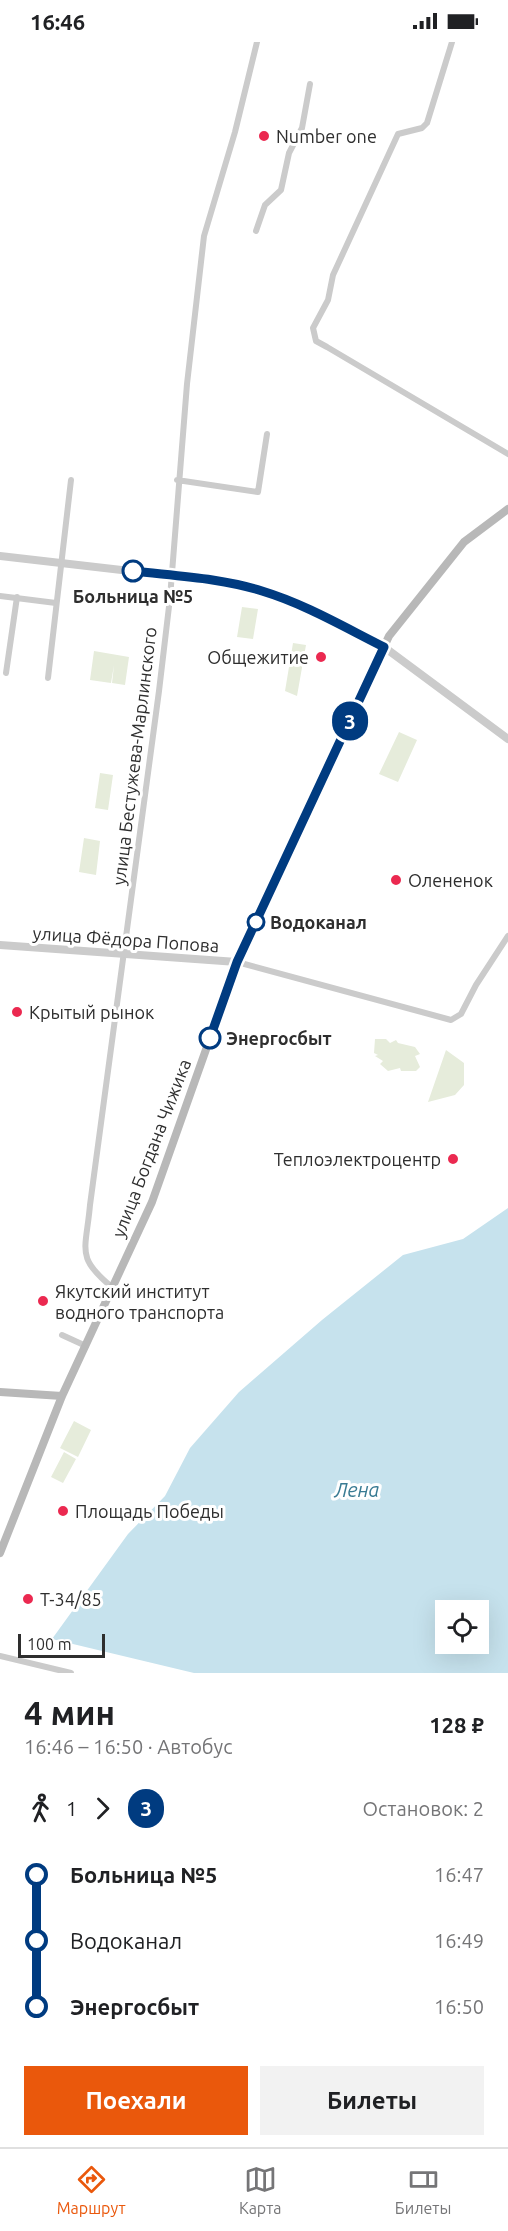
<!DOCTYPE html>
<html lang="ru">
<meta charset="utf-8">
<style>
body{margin:0;font-family:Ubuntu,sans-serif;background:#f2f2f2;color:#202124;height:100vh;display:flex;flex-direction:column;font-size:22px;white-space:nowrap}
*{box-sizing:border-box;margin:0}
p{font-size:20px;color:#757577}
.icon{flex:none;width:33px;height:33px;fill:none;stroke:currentColor;stroke-width:2;stroke-linecap:round;stroke-linejoin:round}
.map{position:relative;height:1631px;overflow:hidden}
.sheet{display:flex;flex-direction:column;background:#fff;flex:1}
.sheet>*{flex:none}
.badge{padding:0 12px;border-radius:20px;font-size:21px;line-height:39px}
.controls{position:absolute;left:435px;top:1558px;display:grid;gap:12px}
.controls a{display:grid;place-items:center;width:54px;height:54px;border-radius:0px;background:#fff;box-shadow:0 6px 24px #0002;font-size:30px}
.scale{position:absolute;left:18px;bottom:15px;width:87px;box-sizing:border-box;padding-left:6px;border:3px solid #2e2e2e;border-top:0;font-size:16px;line-height:21px;white-space:nowrap;color:#2e2e2e;-webkit-text-stroke:4px #fff;paint-order:stroke}
.map>.badge{position:absolute;translate:-50% -50%;box-shadow:0 0 0 3px #fff}
.legs{display:flex;align-items:center;gap:9px;height:66px;padding:0 24px;font-size:20px}
.legs p{margin-inline-start:auto}
.head{display:flex;align-items:center;justify-content:space-between;height:102px;padding:0 24px}
h1{font-size:33px;font-weight:600;line-height:45px}
.primary-button{display:flex;gap:12px;margin-top:auto;padding:12px 24px}
.primary-button a{flex:1;height:69px;border-radius:0px;background:#ea580c;color:#fff;font-size:24px;font-weight:600;line-height:69px;text-align:center}
.primary-button a+a{background:#f2f2f2;color:#202124}
ul{padding:0 24px;list-style:none}
li{display:flex;align-items:center;gap:21px;height:66px;font-size:22px}
li i{display:grid;place-items:center;width:9px;height:100%;margin:0 8px;background:currentColor}
li i::after{content:'';width:15px;height:15px;margin:-8px;border:4px solid;border-radius:50%;background:#fff}
li p{margin-inline-start:auto}
li:first-child i{background:linear-gradient(#0000 50%,currentColor 0)}
li:last-child i{background:linear-gradient(currentColor 50%,#0000 0)}
.status{display:flex;justify-content:space-between;align-items:center;height:42px;padding:0 30px;background:#fff;direction:ltr}
.status svg{height:16px;fill:currentColor}
.tabs{display:flex;justify-content:space-around;align-items:center;height:84px;border-top:2px solid #e0e0e0;background:#fff;font-size:16px;color:#757577}
.tabs a{display:grid;justify-items:center;gap:3px}
.tabs .active{color:#ea580c}
.map>svg:first-child{display:block}
.green{fill:#e6ecdb}
.water{fill:#c6e2ed;fill-rule:evenodd}
.lines{fill:none;stroke-linecap:round;stroke-linejoin:round}
.minor{stroke:#cbcbcb;stroke-width:6}
.tertiary{stroke:#cbcbcb;stroke-width:8}
.secondary{stroke:#b8b8b8;stroke-width:8}
.line-1-casing{stroke:#fff;stroke-width:14}
.line-1{stroke:#003b80;stroke-width:9}
.poi-dot{fill:#eb2950;stroke:#fff;stroke-width:2}
.stop-1-dot{fill:#fff;stroke:#003b80;stroke-width:3}
.labels{text-anchor:middle;dominant-baseline:central;stroke-width:6;stroke-linejoin:round;paint-order:stroke}
.poi-label{font-size:18px;fill:#2e2e2e;stroke:#fff;text-anchor:start}
.stop-label{font-size:18px;font-weight:bold;fill:#2e2e2e;stroke:#fff;text-anchor:start}
.street-label{font-size:18px;fill:#2e2e2e;stroke:#fff}
.water-label{font-size:20px;font-style:italic;fill:#397b93;stroke:#fff}
</style>
<div class="status"><b>16:46</b><svg viewBox="0 0 49 12"><path d="M0 12V9h3v3zM5 12V6h3v6zM10 12V3h3v9zM15 12V0h3v12zM26 1h20v11H26zM47 4h2v5h-2z"/></svg></div>
<div class="map">
<svg width="508" height="1631" viewBox="0 0 508 1631">
<rect width="100%" height="100%" fill="#fff"/>
<path class="green" d="M242,565L258,567L253,597L237,595Z
M293,601L306,603L297,654L285,649Z
M94,609L129,615L125,643L112,641L114,623L111,641L90,638Z
M399,690L417,698L398,740L379,732Z
M100,731L113,733L108,768L95,766Z
M84,796L100,799L96,833L79,830Z
M375,997H386L390,1001L396,998L398,1001L415,1005L420,1012L415,1014L420,1025L416,1029H401L400,1026L388,1029L380,1022L383,1019L375,1014L378,1013L374,1011Z
M446,1008L464,1021V1043L455,1053L428,1060Z
M74,1379L91,1388L78,1415L60,1406Z
M64,1410L76,1417L63,1441L51,1435Z"/>
<path class="water" d="M508,1166V1631H194L52,1597L128,1492L165,1454L190,1406L239,1350L322,1278L403,1213L463,1197ZM446,1569H478V1602H446Z"/>
<g class="lines">
<path class="minor" d="M452,0L427,81L422,86L398,92L333,233L328,258L313,286L316,299L327,305L508,412
M256,189L265,163L281,148L289,111L302,86L310,42
M177,438L258,450L267,392
M0,554L56,561
M6,631L17,555
M48,636L71,438
M237,920L451,978L461,972L476,943L508,894
M113,1246C75,1215 86,1209 90,1163L159,649L170,556L187,342L204,194L235,90L257,0
M62,1293L86,1304
M0,1614L71,1631"/>
<path class="tertiary" d="M0,514L191,536L263,549L321,572L384,605L508,697
M0,903L237,920"/>
<path class="secondary" d="M0,1350L62,1354
M0,1511L62,1354L152,1160L237,920L389,594L464,500L508,467"/>
</g>
<g class="lines">
<g class="line-1-casing">
<path id="line-1" d="M133,529C176,534 221,536 262,549C305,562 344,585 384,605L237,920L210,996"/>
</g>
<use href="#line-1" class="line-1"/>
</g>
<g class="poi-dot">
<circle cx="264" cy="94" r="6"/>
<circle cx="321" cy="615" r="6"/>
<circle cx="396" cy="838" r="6"/>
<circle cx="17" cy="970" r="6"/>
<circle cx="453" cy="1117" r="6"/>
<circle cx="43" cy="1259" r="6"/>
<circle cx="63" cy="1469" r="6"/>
<circle cx="28" cy="1557" r="6"/>
</g>
<g class="stop-1-dot">
<circle cx="133" cy="529" r="10"/>
<circle cx="256" cy="880" r="8"/>
<circle cx="210" cy="996" r="10"/>
</g>
<g class="labels">
<g class="poi-label">
<text x="276" y="94">Number one</text>
<text x="309" y="615" text-anchor="end">Общежитие</text>
<text x="408" y="838">Олененок</text>
<text x="29" y="970">Крытый рынок</text>
<text x="441" y="1117" text-anchor="end">Теплоэлектроцентр</text>
<text x="55" y="1249">Якутский институт<tspan x="55" dy="21">водного транспорта</tspan></text>
<text x="75" y="1469">Площадь Победы</text>
<text x="40" y="1557">T-34/85</text>
</g>
<g class="stop-label">
<text x="133" y="554" text-anchor="middle">Больница №5</text>
<text x="270" y="880">Водоканал</text>
<text x="226" y="996">Энергосбыт</text>
</g>
<g class="street-label">
<text transform="translate(134 714) rotate(-83)">улица Бестужева-Марлинского</text>
<text transform="translate(126 897) rotate(4)">улица Фёдора Попова</text>
<text transform="translate(151 1106) rotate(-69)">улица Богдана Чижика</text>
</g>
<g class="water-label">
<text x="357" y="1447">Лена</text>
</g>
</g>
</svg>
<div class="controls">
<a><svg class="icon" aria-label="locate" viewBox="0 0 24 24"><circle cx="12" cy="12" r="6"/><path d="M12 2v4M12 18v4M2 12h4M18 12h4"/></svg></a>
</div>
<div class="scale">100 m</div>
<b class="badge" style="left:350px;top:679px;background:#003b80;color:#fff">3</b>
</div>
<section class="sheet">
<div class="head"><div><h1>4 мин</h1><p>16:46 – 16:50 · Автобус</p></div><b>128 ₽</b></div>
<div class="legs"><svg class="icon" aria-label="walk" viewBox="0 0 24 24"><circle cx="13" cy="4" r="2"/><path d="M13 8l-2 6 4 7M11 14l-3 7M7 12l3-4h3l4 4"/></svg>1<svg class="icon" aria-label="forward" viewBox="0 0 24 24"><path d="M9 5l7 7-7 7"/></svg><b class="badge" style="background:#003b80;color:#fff">3</b><p>Остановок: 2</p></div>
<ul>
<li><i style="color:#003b80"></i><b>Больница №5</b><p>16:47</p></li>
<li><i style="color:#003b80"></i><span>Водоканал</span><p>16:49</p></li>
<li><i style="color:#003b80"></i><b>Энергосбыт</b><p>16:50</p></li>
</ul>
<div class="primary-button"><a>Поехали</a><a>Билеты</a></div>
</section>
<nav class="tabs">
<a class="active"><svg class="icon" aria-label="directions" viewBox="0 0 24 24"><path d="M12 3l9 9-9 9-9-9zM9 14v-3h6M13 9l2 2-2 2"/></svg>Маршрут</a>
<a><svg class="icon" aria-label="map" viewBox="0 0 24 24"><path d="M3 6l6-2 6 2 6-2v14l-6 2-6-2-6 2zM9 4v14M15 6v14"/></svg>Карта</a>
<a><svg class="icon" aria-label="tickets" viewBox="0 0 24 24"><path d="M3 7h18v10H3zM15 7v10"/></svg>Билеты</a>
</nav>
